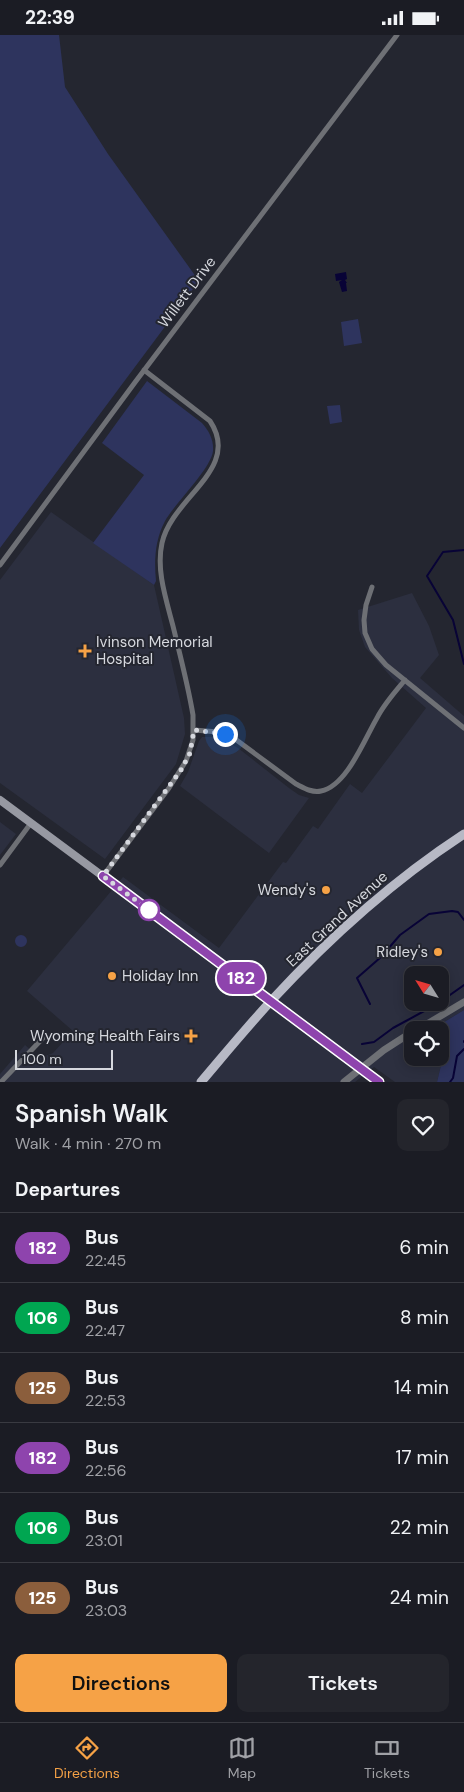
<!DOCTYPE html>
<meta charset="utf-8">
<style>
body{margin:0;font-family:"DM Sans",sans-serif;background:#24252c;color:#f1f3f6;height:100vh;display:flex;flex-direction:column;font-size:19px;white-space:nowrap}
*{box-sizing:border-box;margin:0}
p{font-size:16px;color:#a0a1a6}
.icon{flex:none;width:28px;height:28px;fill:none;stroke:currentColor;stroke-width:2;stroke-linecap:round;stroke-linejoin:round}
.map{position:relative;height:1047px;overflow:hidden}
.sheet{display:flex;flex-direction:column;background:#1b1c24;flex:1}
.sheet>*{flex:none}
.badge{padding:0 10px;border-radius:16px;font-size:18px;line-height:32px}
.needle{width:32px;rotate:307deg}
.controls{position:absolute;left:404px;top:931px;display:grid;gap:10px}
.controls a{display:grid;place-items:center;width:45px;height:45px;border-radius:10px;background:#1b1c24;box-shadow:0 2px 12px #0003,0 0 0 1px #393a41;font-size:25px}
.scale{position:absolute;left:15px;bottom:12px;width:98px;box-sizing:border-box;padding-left:5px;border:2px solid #d6d8de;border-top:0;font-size:14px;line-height:18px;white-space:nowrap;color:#d6d8de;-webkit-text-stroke:4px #242630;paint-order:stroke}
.you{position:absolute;width:25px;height:25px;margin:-12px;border:4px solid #fff;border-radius:50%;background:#1a73e8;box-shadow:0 0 0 8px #1a73e833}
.map>.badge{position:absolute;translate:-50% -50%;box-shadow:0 0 0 2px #fff}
h2{padding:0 15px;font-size:19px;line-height:45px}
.round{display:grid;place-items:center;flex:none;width:52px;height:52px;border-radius:10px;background:#24252c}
.head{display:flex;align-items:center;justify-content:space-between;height:85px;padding:0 15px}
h1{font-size:24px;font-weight:600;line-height:38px}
.primary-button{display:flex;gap:10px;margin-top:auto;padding:10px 15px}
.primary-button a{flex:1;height:58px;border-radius:10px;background:#f6a246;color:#111;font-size:20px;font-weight:600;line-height:58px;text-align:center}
.primary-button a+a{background:#24252c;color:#f1f3f6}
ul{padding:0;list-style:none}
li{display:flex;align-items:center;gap:15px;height:70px;padding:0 15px;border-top:1px solid #393a41}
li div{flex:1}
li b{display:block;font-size:19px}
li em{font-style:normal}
li .badge{min-width:55px;font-weight:700;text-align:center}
.status{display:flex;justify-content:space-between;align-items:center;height:35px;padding:0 25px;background:#1b1c24;direction:ltr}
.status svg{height:14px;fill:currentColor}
.dock{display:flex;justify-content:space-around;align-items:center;height:70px;border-top:1px solid #393a41;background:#1b1c24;font-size:14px;color:#a0a1a6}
.dock a{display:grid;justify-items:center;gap:2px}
.dock .on{color:#f6a246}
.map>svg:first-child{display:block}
.built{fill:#2c2f3f;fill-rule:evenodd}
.green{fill:#2e345e}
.water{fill:#080336}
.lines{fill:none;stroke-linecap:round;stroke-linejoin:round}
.stream{stroke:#080336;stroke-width:2}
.minor{stroke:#6e7075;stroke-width:5}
.tertiary{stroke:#6e7075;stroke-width:7}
.secondary{stroke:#9799a2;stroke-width:8}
.primary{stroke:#b7b9c5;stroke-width:9}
.line-casing{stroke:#fff;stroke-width:11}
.line{stroke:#8e44ad;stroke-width:8}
.walk{stroke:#d6d8de;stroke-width:5;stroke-dasharray:0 9}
.poi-dot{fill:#f6a246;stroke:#242630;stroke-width:2}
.stop-dot{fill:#fff;stroke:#8e44ad;stroke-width:2.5}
.labels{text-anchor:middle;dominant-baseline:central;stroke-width:4;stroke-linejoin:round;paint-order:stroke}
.street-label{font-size:15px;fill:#d6d8de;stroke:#242630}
.poi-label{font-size:15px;fill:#d6d8de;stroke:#242630;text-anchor:end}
</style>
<div class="status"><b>22:39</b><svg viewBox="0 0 49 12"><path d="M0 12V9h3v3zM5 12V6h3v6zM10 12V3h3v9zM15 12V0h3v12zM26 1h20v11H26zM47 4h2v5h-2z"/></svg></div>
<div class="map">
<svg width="464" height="1047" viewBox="0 0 464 1047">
<rect width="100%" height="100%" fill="#242630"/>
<path class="built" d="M51,477L154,550L184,683L185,699L176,729L105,824L0,748V545Z
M412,558L429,591L439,620L420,643L464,681V975L431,995H412V1022L439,1023L442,1026L437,1047H395L374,1032L355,1047H0V1039L25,1010L40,1023L53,1018L73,996L27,956L123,842L219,913L283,827L286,828L313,791L318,794L350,749L362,758L426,673L392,643L365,612L359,595L358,575ZM412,940H440V968H412Z
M202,702H212L226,706L238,713L289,753L299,760L309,763L269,818L180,751L188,737L199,706Z
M0,787L16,799L0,820Z"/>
<path class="green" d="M0,0H59L65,52L108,119L199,246L0,513Z
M358,284L362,308L344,311L341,287Z
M147,346L202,388C209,396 214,405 213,416C211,434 175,468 165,486C155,505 154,525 156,546L154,550L93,508L144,440L102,408Z
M340,370L342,387L330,389L327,371Z
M15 906a6 6 0 1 1 12 0a6 6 0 1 1-12 0Z
M464,975V1047H437L442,1026L439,1023L440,995H431Z"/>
<path class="water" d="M346,237L347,244L345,245L347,248H346L347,256L342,257L339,247L342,245L336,246L335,239Z"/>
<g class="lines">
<path class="stream" d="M464,515L443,517L427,541L453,585L464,629
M440,967L464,950
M370,969L357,943L381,922L400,900L429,879L452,876L458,877L464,885
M464,1006V1007
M362,1009L374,1007L393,993L439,968
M450,1047L453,1043L457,1021L464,1014"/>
<path class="minor" d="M0,530L136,346L397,0
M372,552L366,570L364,585L365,598L372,614L386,630L464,693
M194,695L218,697L231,701L296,749C304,753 312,758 321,756C347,751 365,703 377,683C384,669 395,657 405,645
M0,830L31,788
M103,841L169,753L186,726L193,705V680C188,650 180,620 173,591C166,564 156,535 162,508C172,462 242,434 210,386L144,335
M361,1033L379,1047
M1,1047L43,1003"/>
<path class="tertiary" d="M271,966L361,1033
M417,995L464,967
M344,1047L384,1015L412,997"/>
<path class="secondary" d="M0,765L271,966"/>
<path class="primary" d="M201,1047C224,1020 247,992 271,966C329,903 392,846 464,799"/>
</g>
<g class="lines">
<g class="line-casing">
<path id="line" d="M103,841L379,1047"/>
</g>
<use href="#line" class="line"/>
<path class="walk" d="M149,875L103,841L181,735L190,718L194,695L225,699"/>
</g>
<g class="poi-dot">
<path d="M82.5 608.5h5v5h5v5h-5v5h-5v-5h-5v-5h5z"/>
<circle cx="326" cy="855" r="5"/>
<circle cx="438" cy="917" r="5"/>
<circle cx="112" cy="941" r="5"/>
<path d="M188.5 993.5h5v5h5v5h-5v5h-5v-5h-5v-5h5z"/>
</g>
<circle class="stop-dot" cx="149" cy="875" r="10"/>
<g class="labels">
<g class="street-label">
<text transform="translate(187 257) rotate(-53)">Willett Drive</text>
<text transform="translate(337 884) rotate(-43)">East Grand Avenue</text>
</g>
<g class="poi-label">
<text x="96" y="607" text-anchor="start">Ivinson Memorial<tspan x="96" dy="17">Hospital</tspan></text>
<text x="316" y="855">Wendy's</text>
<text x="428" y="917">Ridley's</text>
<text x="122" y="941" text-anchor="start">Holiday Inn</text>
<text x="180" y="1001">Wyoming Health Fairs</text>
</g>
</g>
</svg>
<div class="controls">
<a><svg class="needle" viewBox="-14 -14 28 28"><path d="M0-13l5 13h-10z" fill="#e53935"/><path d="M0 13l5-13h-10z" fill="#a0a1a6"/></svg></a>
<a><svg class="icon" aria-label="locate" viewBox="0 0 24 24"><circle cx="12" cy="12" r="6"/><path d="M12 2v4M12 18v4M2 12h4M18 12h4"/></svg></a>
</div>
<div class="scale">100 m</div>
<div class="you" style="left:225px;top:699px"></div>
<b class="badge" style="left:241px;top:943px;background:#8e44ad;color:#fff">182</b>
</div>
<section class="sheet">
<div class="head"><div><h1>Spanish Walk</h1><p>Walk · 4 min · 270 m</p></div><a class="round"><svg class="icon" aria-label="heart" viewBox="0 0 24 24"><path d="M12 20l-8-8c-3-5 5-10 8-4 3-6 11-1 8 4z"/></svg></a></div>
<h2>Departures</h2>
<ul>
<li><span class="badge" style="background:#8e44ad;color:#fff">182</span><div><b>Bus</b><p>22:45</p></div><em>6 min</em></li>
<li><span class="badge" style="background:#00a651;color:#fff">106</span><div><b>Bus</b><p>22:47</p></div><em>8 min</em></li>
<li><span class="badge" style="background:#8b5e3c;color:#fff">125</span><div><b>Bus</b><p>22:53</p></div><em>14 min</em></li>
<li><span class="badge" style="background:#8e44ad;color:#fff">182</span><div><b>Bus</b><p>22:56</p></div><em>17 min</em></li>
<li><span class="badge" style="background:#00a651;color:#fff">106</span><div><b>Bus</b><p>23:01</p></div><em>22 min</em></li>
<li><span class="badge" style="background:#8b5e3c;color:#fff">125</span><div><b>Bus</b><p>23:03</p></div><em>24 min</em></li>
</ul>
<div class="primary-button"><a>Directions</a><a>Tickets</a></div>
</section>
<nav class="dock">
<a class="on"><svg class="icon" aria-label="directions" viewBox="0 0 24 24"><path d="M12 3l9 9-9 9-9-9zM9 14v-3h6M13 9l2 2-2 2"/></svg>Directions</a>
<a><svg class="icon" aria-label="map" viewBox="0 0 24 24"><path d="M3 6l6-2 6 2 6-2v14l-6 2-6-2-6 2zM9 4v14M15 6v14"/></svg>Map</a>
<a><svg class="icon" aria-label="tickets" viewBox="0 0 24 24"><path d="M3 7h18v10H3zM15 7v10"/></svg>Tickets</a>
</nav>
